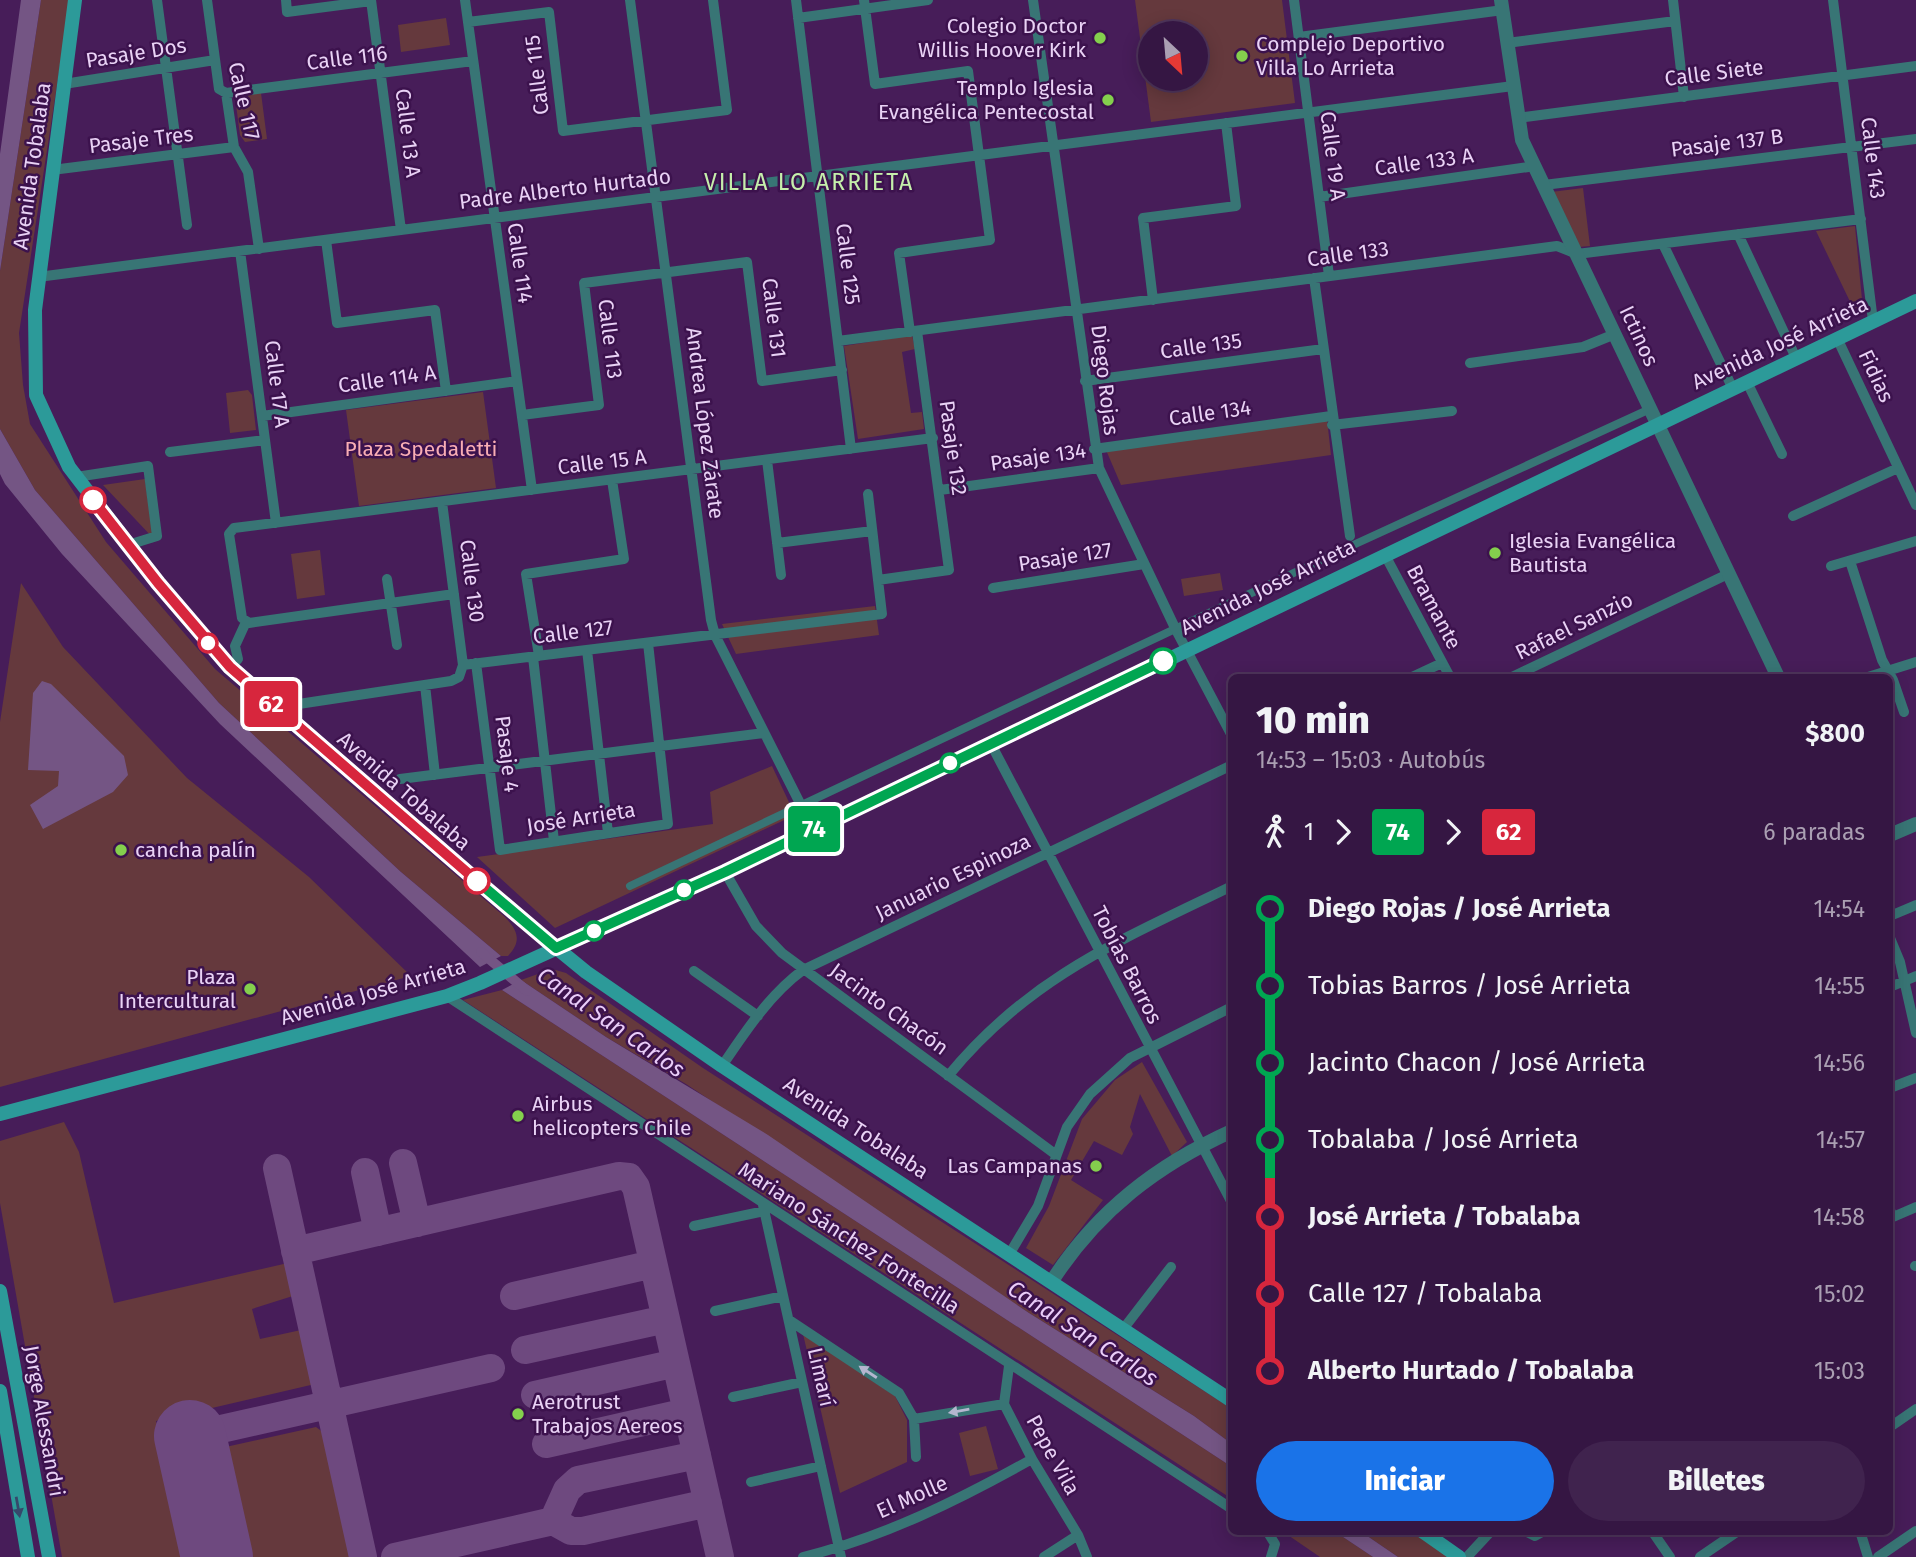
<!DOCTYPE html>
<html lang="es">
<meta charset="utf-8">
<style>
body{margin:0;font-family:"Fira Sans",sans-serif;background:#40234e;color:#f1f3f6;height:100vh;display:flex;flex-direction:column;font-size:26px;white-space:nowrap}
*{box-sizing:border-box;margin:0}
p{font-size:23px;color:#aa9fb2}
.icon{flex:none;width:38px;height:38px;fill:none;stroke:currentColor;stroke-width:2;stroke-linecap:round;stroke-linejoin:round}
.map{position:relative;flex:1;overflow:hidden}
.side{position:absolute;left:1228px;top:674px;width:665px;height:861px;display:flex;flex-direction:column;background:#351643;border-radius:10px;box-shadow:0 4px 18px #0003,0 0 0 2px #4f355c}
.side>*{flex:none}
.badge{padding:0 14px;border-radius:5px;font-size:24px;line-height:46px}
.needle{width:46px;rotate:154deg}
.tools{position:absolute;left:1138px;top:21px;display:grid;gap:14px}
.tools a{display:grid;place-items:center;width:70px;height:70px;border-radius:50%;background:#351643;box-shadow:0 4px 18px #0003,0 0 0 2px #4f355c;font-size:35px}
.map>.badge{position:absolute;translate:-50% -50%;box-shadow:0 0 0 4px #fff}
.legs{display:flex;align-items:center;gap:10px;height:77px;padding:0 28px;font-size:23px}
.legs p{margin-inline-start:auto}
.headline{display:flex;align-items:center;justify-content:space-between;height:119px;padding:0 28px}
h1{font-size:38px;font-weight:800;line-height:52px}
.button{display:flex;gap:14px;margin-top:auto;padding:14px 28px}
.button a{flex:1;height:80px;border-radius:42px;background:#1a73e8;color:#fff;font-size:28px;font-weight:800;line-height:80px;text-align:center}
.button a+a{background:#40234e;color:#f1f3f6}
ul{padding:0 28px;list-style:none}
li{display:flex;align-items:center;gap:24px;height:77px;font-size:26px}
li i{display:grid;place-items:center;width:10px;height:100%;margin:0 9px;background:currentColor}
li i::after{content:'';width:18px;height:18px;margin:-9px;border:5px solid;border-radius:50%;background:#351643}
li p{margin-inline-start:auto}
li:first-child i{background:linear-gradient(#0000 50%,currentColor 0)}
li:last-child i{background:linear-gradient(currentColor 50%,#0000 0)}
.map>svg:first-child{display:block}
.green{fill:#65393d;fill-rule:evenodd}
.water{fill:#745584}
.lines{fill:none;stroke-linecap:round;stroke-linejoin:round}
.canal{stroke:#745584;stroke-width:10}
.taxiway{stroke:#6e497f;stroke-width:28}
.runway{stroke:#6e497f;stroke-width:72}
.pedestrian{stroke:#387575;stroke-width:8}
.minor{stroke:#387575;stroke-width:10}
.tertiary{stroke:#387575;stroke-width:14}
.secondary{stroke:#2c9a99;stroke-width:14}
.oneway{fill:#b4b6cf}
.oneway2{fill:#36486b}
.line-1-casing{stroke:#fff;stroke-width:16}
.line-2-casing{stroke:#fff;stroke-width:16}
.line-1{stroke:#00a651;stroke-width:10}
.line-2{stroke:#d7263d;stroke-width:10}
.poi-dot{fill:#84cf4d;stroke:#3c124d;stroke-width:2.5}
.stop-2-dot{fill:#fff;stroke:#d7263d;stroke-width:3.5}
.stop-1-dot{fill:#fff;stroke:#00a651;stroke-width:3.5}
.labels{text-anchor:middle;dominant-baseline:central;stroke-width:5;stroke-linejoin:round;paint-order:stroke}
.poi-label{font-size:21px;fill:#e9d2f5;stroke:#3c124d;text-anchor:start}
.street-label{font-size:21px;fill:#e9d2f5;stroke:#3c124d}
.park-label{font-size:21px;fill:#f9aeb4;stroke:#3c124d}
.neighbourhood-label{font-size:23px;letter-spacing:2px;fill:#c5efab;stroke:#3c124d}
.water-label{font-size:23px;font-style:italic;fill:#eacdf9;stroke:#3c124d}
</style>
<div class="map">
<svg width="1916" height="1557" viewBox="0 0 1916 1557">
<rect width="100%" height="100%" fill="#471d59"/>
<path class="green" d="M41,0H70L19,333L23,385L30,424L106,542L215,669L505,917C518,931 522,941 508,956H501L401,872L219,703L35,490L0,429V271Z
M1135,0H1282L1295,103L1151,122ZM1195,33V79H1150V33Z
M446,18L450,45L401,52L398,25Z
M261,93L267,139L245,142L240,135L235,97Z
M1583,188L1590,246L1579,247L1551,192Z
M1855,226L1863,310L1856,314L1816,231Z
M912,335L915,349L902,352L911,413L922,412L924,429L858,439L844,346Z
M248,390L252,395L256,430L230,433L226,393Z
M483,392L496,488L359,506L346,410Z
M1327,419L1331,455L1121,485L1106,450Z
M145,479L153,538L103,485Z
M320,550L325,595L297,599L291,554Z
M1220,573L1223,590L1184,596L1181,579Z
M21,583L63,647L187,778L309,877L411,976L0,1087V722Z
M875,606L879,635L736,654L722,624Z
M772,766L795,815L555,928L477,857L713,824L710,792Z
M552,969L566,973L703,1068L1232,1409V1444L1194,1416L1029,1313L686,1084L606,1037L521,980Z
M502,990L1232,1467V1499L463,1000Z
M1142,1062L1187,1142L1172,1156L1140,1094L1130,1127L1133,1134L1122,1155L1094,1141L1071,1180L1103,1200L1053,1265L1026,1248L1049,1206L1082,1119L1115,1080Z
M64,1122L79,1152L114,1303L288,1263L296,1295L252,1309L260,1339L301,1330L315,1384L156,1421L187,1557H62L0,1203V1141Z
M803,1334L895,1396L907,1420V1462L840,1493Z
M986,1426L998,1469L970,1476L959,1433Z
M316,1427L324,1433L352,1557H237L215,1458L221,1448Z
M1282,1531H1334L1373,1557H1320Z
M1360,1531H1413L1450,1557H1398Z"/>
<path class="water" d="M21,0H41L0,271V154Z
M0,429L35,490L219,703L401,872L501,956L480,967L220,724L62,554L5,484L0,474Z
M42,681L51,684L124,756L128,775L113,792L43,829L30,805L58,786L59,771L28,770L33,693Z
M521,980L606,1037L768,1135L1029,1313L1194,1416L1232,1444V1467L502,990Z
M1334,1531H1360L1398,1557H1373Z"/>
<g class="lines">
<path class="canal" d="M481,952L527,991"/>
<path class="taxiway" d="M403,1163L417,1223
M277,1168L363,1557
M365,1172L378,1232
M295,1251L619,1176L629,1177L636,1187L720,1557
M514,1296L653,1264
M525,1350L666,1319
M535,1395L676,1363
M190,1436L491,1368
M546,1444L687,1412
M553,1521L567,1490L578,1480L697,1455
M395,1557L553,1521L571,1531H583L708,1503"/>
<path class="runway" d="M190,1436L217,1557"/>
<path class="pedestrian" d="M630,886L1351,546L1650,409"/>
<path class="minor" d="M157,0L187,225
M207,0L219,89L226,93L234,147L248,172L259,249
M286,0L287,12L371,1
M371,0L401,230
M465,0L532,490
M630,0L711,620L715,635L813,829
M796,0L851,449
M864,0L875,84L968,71L990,240L899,253L910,332
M1033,0L1099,468L1176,630L1232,736
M1294,0L1329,276
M1673,0L1684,97
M1833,0L1873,321
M798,18L928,0
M468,22L549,12L563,131L727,110L713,0
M1299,37L1503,10
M1507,43L1675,21
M64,84L215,60
M226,93L473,61
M1517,118L1916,66
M52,170L234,147
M1544,185L1916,139
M1319,197L1535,166
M1738,234L1796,358
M326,240L337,323L435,310L446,391
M1663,244L1733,389
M240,251L276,523
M38,277L1513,86
M1314,278L1350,536
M1153,300L1143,218L1236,206L1226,123
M1837,338L1916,505
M838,341L1557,246L1577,254L1861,219
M1470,363L1583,347L1615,334
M1085,381L1323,349
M1747,382L1782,454
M522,415L599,405L584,283L747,262L762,381L842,370
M262,416L517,381
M1332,425L1452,411
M1094,449L1331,416
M170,452L265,440
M767,460L781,575
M76,477L148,466L157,536L128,545
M940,490L1099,468
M1793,516L1898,468
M777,543L872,531
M1385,555L1450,677
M1850,561L1882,660L1893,680L1904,712
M1831,566L1916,541
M387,579L397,645
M878,580L949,570L917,331
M993,588L1144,564
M454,594L249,623L242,618L229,534L234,528L933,438
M587,650L608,833
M539,656L526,574L624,559L612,480
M533,657L554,841
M476,663L500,850L668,824L648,643
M463,665L882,614L868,494
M230,668L238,659L235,646L246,622
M1412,677L1442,663
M1512,677L1728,574
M1868,677L1916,662
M425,685L435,775
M283,715L292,705L451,681L459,677L463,665L442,502
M991,744L1232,1203
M400,779L764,733
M725,872L756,926L782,953L1055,1154
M1890,916L1916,905
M1890,938L1900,962L1916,1033
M694,971L758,1016
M1890,987L1916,976
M447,996L1232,1509
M722,1066C745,1032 770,994 803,970L1232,765
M948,1076C1029,977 1121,940 1232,886
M1890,1088L1916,1078
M763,1205L841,1557
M1890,1210L1893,1217L1916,1207
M694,1226L765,1211
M1010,1253L1038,1206L1067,1127L1090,1094L1130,1058L1232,1007
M1915,1266H1916
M715,1311L783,1296
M789,1320L899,1393L914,1419L916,1457
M1124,1328L1171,1267
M1009,1366L1004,1404L1032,1459L1078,1535L1087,1557
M733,1397L802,1382
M914,1419L1004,1404
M1890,1427L1916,1409
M751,1482L821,1466
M1267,1531L1275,1544L1271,1557
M1525,1531L1535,1536L1544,1531
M1652,1531L1670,1557
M1860,1531L1868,1557
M803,1557C884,1537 959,1500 1032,1459
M1044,1557L1078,1535
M1467,1557L1491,1531
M1700,1557L1738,1531
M1878,1557L1916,1531"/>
<path class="tertiary" d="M1501,0L1522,140L1778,677
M1890,835L1916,824
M1052,1281C1097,1211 1157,1165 1232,1131"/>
<path class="secondary" d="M75,0L35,310L36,395L69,467L158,583L230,668L520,918L586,972L722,1066L1232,1401
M0,1114L447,996L480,983L725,872L1916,301
M0,1291L49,1557
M0,1391L28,1557
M1422,1531L1459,1557"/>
</g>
<defs><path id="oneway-solid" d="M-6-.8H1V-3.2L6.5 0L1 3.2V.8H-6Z" transform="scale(1.75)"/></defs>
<g class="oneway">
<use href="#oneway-solid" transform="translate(868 1372) rotate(-147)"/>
<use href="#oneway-solid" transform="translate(959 1411) rotate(170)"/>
</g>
<use class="oneway2" href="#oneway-solid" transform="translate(18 1507) rotate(80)"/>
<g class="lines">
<g class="line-1-casing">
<path id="line-1" d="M477,881L556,948L725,872L1163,661"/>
</g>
<g class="line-2-casing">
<path id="line-2" d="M93,500L158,583L230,667L477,881"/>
</g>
<use href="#line-1" class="line-1"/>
<use href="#line-2" class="line-2"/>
</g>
<g class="poi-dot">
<circle cx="1100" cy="38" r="7"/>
<circle cx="1242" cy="56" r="7"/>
<circle cx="1108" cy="100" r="7"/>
<circle cx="1495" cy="553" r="7"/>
<circle cx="121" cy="850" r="7"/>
<circle cx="250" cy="989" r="7"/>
<circle cx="518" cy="1116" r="7"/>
<circle cx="1096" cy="1166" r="7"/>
<circle cx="518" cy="1414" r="7"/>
</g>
<g class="stop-2-dot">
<circle cx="93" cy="500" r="12"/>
<circle cx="208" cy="643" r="9"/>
<circle cx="477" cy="881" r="12"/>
</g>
<g class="stop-1-dot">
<circle cx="1163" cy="661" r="12"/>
<circle cx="950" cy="763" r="9"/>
<circle cx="684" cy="890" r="9"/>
<circle cx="594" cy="931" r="9"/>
</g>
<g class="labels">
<g class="poi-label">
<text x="1086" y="26" text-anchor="end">Colegio Doctor<tspan x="1086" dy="24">Willis Hoover Kirk</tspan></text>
<text x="1256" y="44">Complejo Deportivo<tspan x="1256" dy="24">Villa Lo Arrieta</tspan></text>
<text x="1094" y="88" text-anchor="end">Templo Iglesia<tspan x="1094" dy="24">Evangélica Pentecostal</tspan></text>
<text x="1509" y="541">Iglesia Evangélica<tspan x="1509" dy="24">Bautista</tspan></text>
<text x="135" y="850">cancha palín</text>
<text x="236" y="977" text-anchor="end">Plaza<tspan x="236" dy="24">Intercultural</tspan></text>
<text x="532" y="1104">Airbus<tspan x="532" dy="24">helicopters Chile</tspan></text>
<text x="1082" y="1166" text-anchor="end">Las Campanas</text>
<text x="532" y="1402">Aerotrust<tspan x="532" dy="24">Trabajos Aereos</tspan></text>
</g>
<g class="street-label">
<text transform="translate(136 53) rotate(-9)">Pasaje Dos</text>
<text transform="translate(347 58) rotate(-7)">Calle 116</text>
<text transform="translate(1714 73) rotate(-7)">Calle Siete</text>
<text transform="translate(537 75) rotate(-97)">Calle 115</text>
<text transform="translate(244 101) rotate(77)">Calle 117</text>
<text transform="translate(408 133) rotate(83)">Calle 13 A</text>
<text transform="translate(141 140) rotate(-7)">Pasaje Tres</text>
<text transform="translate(1727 143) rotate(-7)">Pasaje 137 B</text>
<text transform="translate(1333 156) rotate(83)">Calle 19 A</text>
<text transform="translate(1873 158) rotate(83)">Calle 143</text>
<text transform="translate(1424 162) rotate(-8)">Calle 133 A</text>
<text transform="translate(32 166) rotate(-82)">Avenida Tobalaba</text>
<text transform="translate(565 189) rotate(-7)">Padre Alberto Hurtado</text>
<text transform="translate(1348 254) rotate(-8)">Calle 133</text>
<text transform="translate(520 263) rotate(82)">Calle 114</text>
<text transform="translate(848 264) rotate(83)">Calle 125</text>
<text transform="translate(774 318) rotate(83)">Calle 131</text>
<text transform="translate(1639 336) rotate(65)">Ictinos</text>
<text transform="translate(610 339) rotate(83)">Calle 113</text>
<text transform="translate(1780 343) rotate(-25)">Avenida José Arrieta</text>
<text transform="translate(1201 346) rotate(-8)">Calle 135</text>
<text transform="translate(1876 376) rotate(65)">Fidias</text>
<text transform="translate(387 379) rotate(-8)">Calle 114 A</text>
<text transform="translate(1105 380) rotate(83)">Diego Rojas</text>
<text transform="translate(277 384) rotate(83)">Calle 17 A</text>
<text transform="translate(1210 413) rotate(-8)">Calle 134</text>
<text transform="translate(705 423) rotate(83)">Andrea López Zárate</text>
<text transform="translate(953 448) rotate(82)">Pasaje 132</text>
<text transform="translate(1038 457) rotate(-8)">Pasaje 134</text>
<text transform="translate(602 462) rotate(-7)">Calle 15 A</text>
<text transform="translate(1065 557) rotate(-9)">Pasaje 127</text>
<text transform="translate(472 581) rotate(83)">Calle 130</text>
<text transform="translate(1268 587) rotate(-26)">Avenida José Arrieta</text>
<text transform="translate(1434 607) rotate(62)">Bramante</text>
<text transform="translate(1574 626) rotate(-26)">Rafael Sanzio</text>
<text transform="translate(573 632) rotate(-7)">Calle 127</text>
<text transform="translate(507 754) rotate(83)">Pasaje 4</text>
<text transform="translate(404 791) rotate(41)">Avenida Tobalaba</text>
<text transform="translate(581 818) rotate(-9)">José Arrieta</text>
<text transform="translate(953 877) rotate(-26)">Januario Espinoza</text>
<text transform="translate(1127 965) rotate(63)">Tobías Barros</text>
<text transform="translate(373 992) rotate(-16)">Avenida José Arrieta</text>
<text transform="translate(889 1009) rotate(36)">Jacinto Chacón</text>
<text transform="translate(856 1128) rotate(33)">Avenida Tobalaba</text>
<text transform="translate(849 1238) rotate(33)">Mariano Sánchez Fontecilla</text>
<text transform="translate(821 1377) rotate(77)">Limarí</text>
<text transform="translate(44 1421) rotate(80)">Jorge Alessandri</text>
<text transform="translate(1053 1455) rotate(61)">Pepe Vila</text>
<text transform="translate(912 1497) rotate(-24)">El Molle</text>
</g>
<g class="park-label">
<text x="421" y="449">Plaza Spedaletti</text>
</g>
<g class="neighbourhood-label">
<text x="809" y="182">VILLA LO ARRIETA</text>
</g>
<g class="water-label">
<text transform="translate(611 1022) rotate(35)">Canal San Carlos</text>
<text transform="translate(1083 1333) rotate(33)">Canal San Carlos</text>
</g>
</g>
</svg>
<div class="tools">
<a><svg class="needle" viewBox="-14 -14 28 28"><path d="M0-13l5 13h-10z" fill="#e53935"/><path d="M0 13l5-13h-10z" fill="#aa9fb2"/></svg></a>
</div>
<b class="badge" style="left:814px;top:829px;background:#00a651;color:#fff">74</b>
<b class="badge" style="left:271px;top:704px;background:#d7263d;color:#fff">62</b>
<section class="side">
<div class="headline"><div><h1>10 min</h1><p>14:53 – 15:03 · Autobús</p></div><b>$800</b></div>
<div class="legs"><svg class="icon" aria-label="walk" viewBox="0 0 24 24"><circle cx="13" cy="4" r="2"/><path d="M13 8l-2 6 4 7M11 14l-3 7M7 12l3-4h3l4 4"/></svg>1<svg class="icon" aria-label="forward" viewBox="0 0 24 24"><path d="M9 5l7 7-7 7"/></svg><b class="badge" style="background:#00a651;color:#fff">74</b><svg class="icon" aria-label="forward" viewBox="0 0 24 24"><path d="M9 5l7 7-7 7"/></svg><b class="badge" style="background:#d7263d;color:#fff">62</b><p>6 paradas</p></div>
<ul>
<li><i style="color:#00a651"></i><b>Diego Rojas / José Arrieta</b><p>14:54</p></li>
<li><i style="color:#00a651"></i><span>Tobias Barros / José Arrieta</span><p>14:55</p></li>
<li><i style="color:#00a651"></i><span>Jacinto Chacon / José Arrieta</span><p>14:56</p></li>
<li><i style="color:#00a651"></i><span>Tobalaba / José Arrieta</span><p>14:57</p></li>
<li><i style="color:#d7263d"></i><b>José Arrieta / Tobalaba</b><p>14:58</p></li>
<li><i style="color:#d7263d"></i><span>Calle 127 / Tobalaba</span><p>15:02</p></li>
<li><i style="color:#d7263d"></i><b>Alberto Hurtado / Tobalaba</b><p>15:03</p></li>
</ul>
<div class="button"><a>Iniciar</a><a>Billetes</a></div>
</section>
</div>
